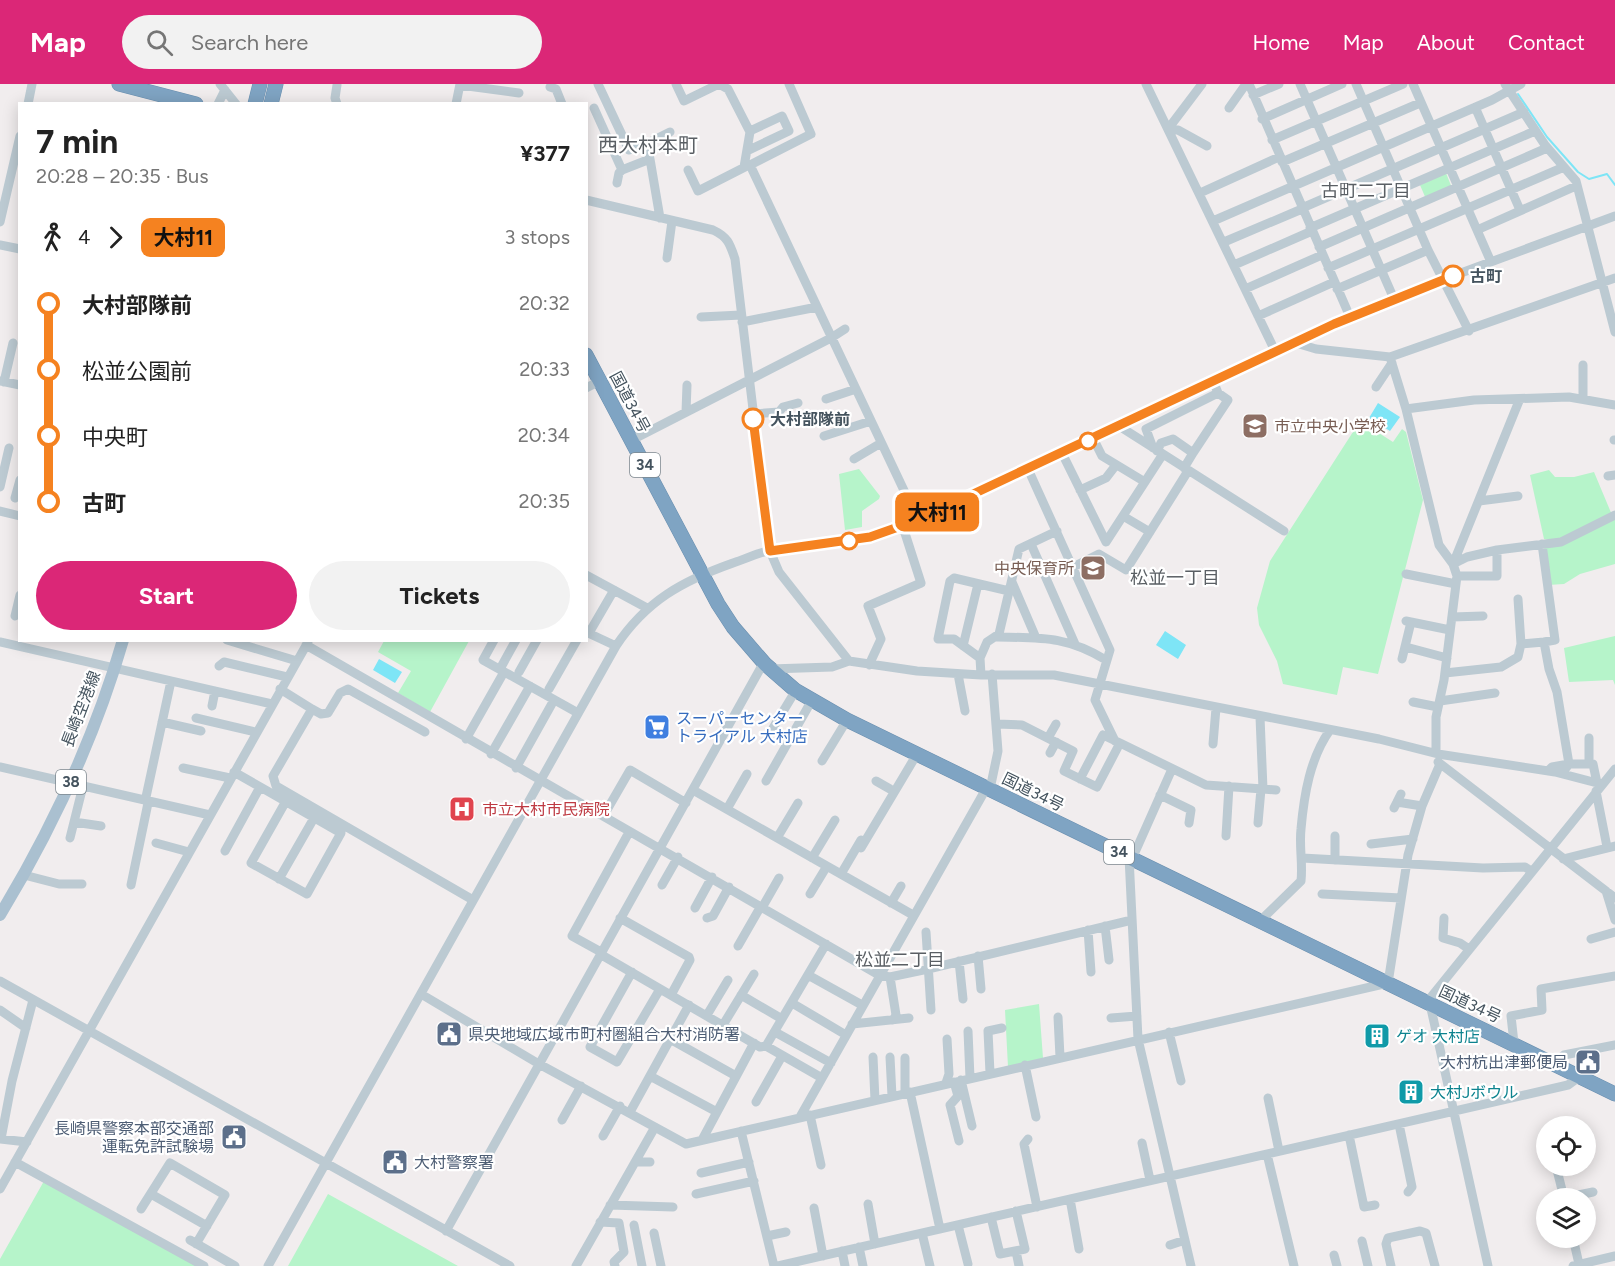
<!DOCTYPE html>
<meta charset="utf-8">
<style>
body{margin:0;font-family:Figtree,"Noto Sans JP",sans-serif;background:#f2f2f2;color:#222;height:100vh;display:flex;flex-direction:column;font-size:22px;white-space:nowrap}
*{box-sizing:border-box;margin:0}
p{font-size:20px;color:#767676}
.icon{flex:none;width:33px;height:33px;fill:none;stroke:currentColor;stroke-width:2;stroke-linecap:round;stroke-linejoin:round}
.map{position:relative;flex:1;overflow:hidden}
.side{position:absolute;left:18px;top:18px;width:570px;height:540px;display:flex;flex-direction:column;background:#fff;border-radius:0px;box-shadow:0 3px 15px #0003}
.side>*{flex:none}
.badge{padding:0 12px;border-radius:9px;font-size:21px;line-height:39px}
.controls{position:absolute;left:1536px;top:1032px;display:grid;gap:12px}
.controls a{display:grid;place-items:center;width:60px;height:60px;border-radius:50%;background:#fff;box-shadow:0 3px 15px #0003;font-size:30px}
.map>.badge{position:absolute;translate:-50% -50%;box-shadow:0 0 0 3px #fff}
.legs{display:flex;align-items:center;gap:9px;height:66px;padding:0 18px;font-size:20px}
.legs p{margin-inline-start:auto}
.overview{display:flex;align-items:center;justify-content:space-between;height:102px;padding:0 18px}
h1{font-size:33px;font-weight:700;line-height:45px}
.button{display:flex;gap:12px;margin-top:auto;padding:12px 18px}
.button a{flex:1;height:69px;border-radius:36px;background:#db2777;color:#fff;font-size:24px;font-weight:700;line-height:69px;text-align:center}
.button a+a{background:#f2f2f2;color:#222}
ul{padding:0 18px;list-style:none}
li{display:flex;align-items:center;gap:21px;height:66px;font-size:22px}
li i{display:grid;place-items:center;width:9px;height:100%;margin:0 8px;background:currentColor}
li i::after{content:'';width:15px;height:15px;margin:-8px;border:4px solid;border-radius:50%;background:#fff}
li p{margin-inline-start:auto}
li:first-child i{background:linear-gradient(#0000 50%,currentColor 0)}
li:last-child i{background:linear-gradient(currentColor 50%,#0000 0)}
header{display:flex;align-items:center;gap:36px;box-sizing:border-box;height:84px;padding:0 30px;background:#db2777;color:#fff}
header strong{font-size:28px}
nav{display:flex;gap:33px;margin-inline-start:auto;font-size:21px}
.search{width:420px;height:54px;background:#f2f2f2;display:flex;align-items:center;gap:15px;box-sizing:border-box;padding:0 21px;border-radius:33px;color:#767676;font-size:22px}
.map>svg:first-child{display:block}
.green{fill:#b6f4ca}
.water{fill:#7ee5f6}
.lines{fill:none;stroke-linecap:round;stroke-linejoin:round}
.stream{stroke:#7ee5f6;stroke-width:2}
.highway-casing{stroke:#6a8faf;stroke-width:15}
.minor{stroke:#bccad2;stroke-width:9}
.major{stroke:#aac0d0;stroke-width:12}
.highway{stroke:#7fa4c3;stroke-width:14}
.line-1-casing{stroke:#fff;stroke-width:14}
.line-1{stroke:#f58220;stroke-width:9}
.stop-1-dot{fill:#fff;stroke:#f58220;stroke-width:3}
.labels{text-anchor:middle;dominant-baseline:central;stroke-width:4.5;stroke-linejoin:round;paint-order:stroke}
.shield{fill:#fff;stroke:#7c878e;stroke-width:1.5}
.shield-label{font-size:15px;font-weight:bold;fill:#44535e}
.stop-label{font-size:16px;font-weight:bold;fill:#44535e;stroke:#fff;text-anchor:start}
.street-label{font-size:16px;fill:#44535e;stroke:#fff}
.education-label{font-size:16px;fill:#785e54;stroke:#fff;text-anchor:start}
.shop-label{font-size:16px;fill:#366cbe;stroke:#fff;text-anchor:start}
.health-label{font-size:16px;fill:#be3a42;stroke:#fff;text-anchor:start}
.service-label{font-size:16px;fill:#4e5e75;stroke:#fff;text-anchor:start}
.culture-label{font-size:16px;fill:#0d838f;stroke:#fff;text-anchor:start}
.neighbourhood-label{font-size:18px;fill:#5a5f64;stroke:#fff}
.quarter-label{font-size:20px;fill:#5a5f64;stroke:#fff}
</style>
<header>
<strong>Map</strong>
<div class="search"><svg class="icon" aria-label="search" viewBox="0 0 24 24"><circle cx="10" cy="10" r="6"/><path d="M15 15l6 6"/></svg>Search here</div>
<nav><a>Home</a><a>Map</a><a>About</a><a>Contact</a></nav>
</header>
<div class="map">
<svg width="1615" height="1182" viewBox="0 0 1615 1182">
<rect width="100%" height="100%" fill="#f1edee"/>
<path class="green" d="M1446,89L1452,104L1426,115L1420,101Z
M1360,337L1393,358L1402,345L1406,348L1423,416L1378,590L1343,583L1337,611L1283,600L1277,577L1259,541L1257,524L1270,477Z
M859,385L880,412L879,415L862,427V443L845,446L839,390Z
M1549,386L1555,393H1574L1594,388L1612,431L1560,457L1544,455L1530,391Z
M1615,433V480L1580,490L1564,500L1548,501L1544,462Z
M1615,552V601L1613,596L1569,598L1564,564Z
M384,557H469L430,628L398,609L411,587L378,568Z
M1039,920L1043,974L1008,983L1005,926Z
M44,1097L197,1182H0V1175Z
M328,1110L458,1182H288Z"/>
<path class="water" d="M1378,319L1400,333L1390,347L1369,334Z
M1165,547L1186,561L1178,575L1156,561Z
M379,575L402,588L395,599L373,586Z"/>
<g class="lines">
<path class="stream" d="M1518,10L1547,53L1578,88L1589,95L1607,90L1615,101"/>
<g class="highway-casing">
<path id="highway" d="M119,0L196,20
M255,20L260,0
M271,20L276,0
M586,271L718,520L733,543L765,580L795,606L847,636L1615,1010"/>
</g>
<path class="minor" d="M220,0L236,20
M598,0L629,66L646,60
M676,0L684,17L719,0L728,5L750,48L744,83
M789,0L811,50L750,81L918,436
M1146,0L1276,269
M1249,0L1350,233
M1300,0L1394,215
M1356,0L1428,166L1469,247
M1413,0L1491,178
M1505,0L1545,61L1576,97L1615,248
M337,1L335,14L337,20
M460,1L519,9
M550,3L556,5L562,20
M1253,11L1279,0
M28,20L32,0
M218,20L225,6
M456,20L460,0
M1475,23L1520,126
M594,24L622,86L650,75L660,134
M1229,24L1246,0
M1262,35L1342,0
M1168,45L1202,0
M1168,45L1178,46L1207,62
M1272,56L1403,0
M749,66L789,47L782,32L750,47
M650,75L646,60L670,48
M1282,78L1420,19
M688,86L698,107L747,82
M617,99L619,89L622,86
M1200,109L1279,73
M586,116L713,146C728,153 730,160 735,175L770,467L779,488L849,577L917,587L981,591H1054L1379,655L1438,670L1555,688L1601,700
M1302,124L1524,28
M1213,137L1492,16L1521,0
M0,138L20,52
M1310,144L1535,47
M1477,146L1576,102
M1224,158L1302,125
M0,161L20,165
M1319,163L1547,64
M667,174L672,137
M1234,181L1312,147
M1328,184L1564,83
M1245,205L1322,171
M1337,205L1428,166
M1258,232L1334,198
M701,233L741,231
M742,238L817,223
M1296,259L1316,265L1390,273L1615,194
M1390,273L1406,325L1439,461L1453,480L1457,492L1444,596L1436,633V669
M0,297L20,301
M4,298L13,259
M1376,303L1392,279
M586,304L600,297
M1583,314V281
M826,315L856,305
M1406,325L1474,316L1569,313L1615,321
M686,328L687,301
M753,330L779,328L783,323L798,319
M1119,342L1284,447
M824,352L871,337
M1093,354L1102,372L1145,398
M632,356L831,254L845,245
M1614,356H1615
M1153,364L1146,345L1218,309
M1157,367L1161,359L1173,355L1193,369L1184,384
M1062,369L1106,458L1163,370
M1193,369L1228,316L1218,309L1216,304
M854,375L881,359
M1028,385L1110,566L1095,616L1115,657
M1608,392L1615,391
M0,403L9,364
M1080,406L1106,394L1116,381
M15,414L20,396
M1479,417L1518,412
M0,427L20,432
M1123,432L1150,448
M1031,460L1075,560
M1542,460L1555,556L1544,558L1549,585L1557,608L1569,680L1552,683L1548,687
M1453,480L1519,317
M1453,480L1467,473L1497,466L1561,458L1615,431
M1073,483L1099,470L1126,486L1188,387
M1406,490L1456,500
M586,491L647,524
M1457,492H1497V466
M1012,498L1036,554
M1518,515L1521,560
M15,532L20,511
M1452,533L1483,532
M1406,537L1450,546
M586,548L616,562
M589,549L614,506
M997,553C1042,554 1066,552 1106,576
M227,556L297,577
M494,556L483,576L578,629
M0,558L272,620
M306,561L879,891L890,893L928,885L1132,836
M963,562L978,500
M1406,563L1447,574
M980,574L954,555H938L950,497L954,494L1009,507
M1402,575L1411,538
M869,581L881,555L868,522L921,499L903,443
M219,582L224,578L287,593
M500,585L516,556
M770,585L832,583L849,577
M519,588L537,556
M1445,589L1501,583L1518,573L1521,560L1544,558
M958,590L965,627
M981,591L980,574L987,558L999,550L1019,465L1057,447
M280,605L312,625L273,692L276,702L473,816
M549,605L577,556
M1440,617L1495,609
M1413,618L1438,623
M212,622L215,607
M312,625L321,630L328,629L340,609L348,605L425,648
M196,634L256,648
M162,638L201,647
M997,640L1022,641L1073,667L1064,687L1097,703L1120,659L1103,651L1080,695
M773,644L796,606
M1048,654L1056,640
M1589,654V679
M466,655L504,588
M1120,659L1206,701L1263,705L1260,633
M1213,660L1216,624
M1050,669L1056,658
M491,670L530,602
M822,677L847,636
M1438,678L1615,814
M0,683L210,731
M183,684L230,694
M516,684L554,616
M1566,684L1569,680H1593L1597,699
M234,688L341,749L307,810L251,779L286,717
M766,697L812,616
M876,697L890,705
M990,705L998,667L992,590
M1263,705L1276,706
M693,706L913,831
M1596,707L1607,763
M1160,711L1191,726L1189,739
M1397,718L1422,722
M1394,724L1401,710
M727,725L747,690
M604,731L630,686L686,719
M74,738L101,742
M1258,739L1261,705
M1226,752L1229,702
M1335,752V776
M70,754L83,702
M777,754L798,719
M156,759L189,768
M1371,760L1413,755
M861,764L917,670
M225,767L260,703
M1129,773L1138,955L1191,1182
M812,774L835,736
M1302,774L1483,784L1525,783L1531,787
M1132,775L1172,685
M1563,775L1615,762
M841,790L861,756
M24,791L59,800H82
M279,795L314,734
M131,801L148,719L146,713L171,597
M662,801L678,773
M1606,807L1615,836
M810,810L827,782
M1322,810L1401,814
M891,819L901,802
M763,822L779,794
M695,824L712,793
M620,834L689,873L690,876L671,911
M707,834L713,832L729,803
M1444,834L1443,854L1460,859L1469,865
M1261,836L1301,797C1303,779 1299,763 1301,745C1304,711 1310,674 1330,646
M1105,842L1109,876
M1088,846L1091,888
M926,848L931,926
M1591,855L1615,848
M738,862L761,822
M601,868L572,852L627,752
M600,870L760,963L766,962L826,860
M978,872L981,905
M959,877L963,915
M632,888L590,963L617,978L660,905
M808,891L862,921
M890,893L896,931L893,936
M0,897L510,1182
M421,910L539,980L686,1060L1388,899L1408,771L1422,722L1440,680
M741,911L782,935
M1427,918L1615,685
M792,919L846,951
M1430,920L1488,1182
M0,926L26,944
M707,931L728,896
M1058,933L1060,973
M1111,934L1137,932
M852,940L909,934
M723,941L754,890
M968,947L970,994
M775,948L831,979
M1169,948L1181,997
M670,955L736,992
M1514,959L1511,932L1542,926L1541,905L1615,892
M766,962L822,994
M873,973L875,1016
M890,973L892,1012
M1554,979L1564,971L1615,961
M1025,981L1036,1033
M990,989L988,947L1002,944
M650,992L717,1028
M961,996L972,1042
M954,998L958,1012L950,1021L959,1057
M946,999L949,990L947,955
M910,1008L940,1145
M905,1009V974
M1268,1014L1279,1067
M756,1018L782,972
M630,1028L689,921
M810,1031L821,1081
M800,1033L987,703
M562,1036L581,1002
M1399,1040L1412,1103L1408,1108
M741,1047L774,1182
M1349,1051L1364,1123L1375,1121
M603,1052L620,1022
M0,1055L27,1058
M1,1055L12,997L33,916
M1028,1055L1024,1060L1037,1123
M702,1056L754,959
M1142,1059L1150,1096
M1267,1070L1294,1182
M15,1078L204,1182
M635,1078H650
M1556,1082L1564,1114
M701,1089L749,1078
M0,1105L308,558
M151,1110L207,1142
M696,1110L754,1097
M1564,1114L1593,1108
M1070,1115L1079,1165
M868,1120L875,1160
M610,1121L673,1123
M814,1124L823,1172
M141,1125L170,1079L225,1111L196,1160
M991,1133L1000,1170L1025,1165L1016,1127
M600,1138L619,1139L624,1168L614,1178L615,1182
M634,1141L642,1182
M958,1141L968,1180
M446,1147L764,578
M654,1149L661,1182
M922,1149L930,1182
M767,1152L786,1148
M1573,1154L1579,1180
M190,1156L235,1182
M1362,1157L1368,1182
M1170,1161L1185,1156
M859,1163L863,1182
M842,1167L845,1182
M1016,1167L1019,1182
M1334,1171L1337,1182
M268,1182L616,562C646,517 682,497 733,479C746,475 759,468 772,466C817,459 860,457 903,443L1334,240L1442,196L1615,132
M576,1182L655,1043
M778,1182L1568,1001L1579,993
M1391,1182L1386,1160L1388,1154L1420,1147L1426,1149L1435,1182
M1573,1182L1615,1172"/>
<path class="major" d="M0,831C52,745 95,653 123,556"/>
<use href="#highway" class="highway"/>
</g>
<g class="lines">
<g class="line-1-casing">
<path id="line-1" d="M753,335L770,467L870,453L918,436L1334,240L1453,192"/>
</g>
<use href="#line-1" class="line-1"/>
</g>
<defs>
<g id="school-square" transform="scale(1.35)"><rect x="-9" y="-9" width="18" height="18" rx="4" fill="#8d6e63" stroke="#fff"/><path d="M0-5L7-2L0 1L-7-2ZM-4 1L0 2.5L4 1V4Q0 6-4 4Z" fill="#fff"/></g>
<g id="supermarket-square" transform="scale(1.35)"><rect x="-9" y="-9" width="18" height="18" rx="4" fill="#3f7fe0" stroke="#fff"/><path d="M-6-5.5h2.5l.6 2H6L4.5 2H-2.5L-4.4-4H-6ZM-1.5 3.2a1.3 1.3 0 1 0 .1 0ZM3 3.2a1.3 1.3 0 1 0 .1 0Z" fill="#fff"/></g>
<g id="hospital-square" transform="scale(1.35)"><rect x="-9" y="-9" width="18" height="18" rx="4" fill="#e0444e" stroke="#fff"/><path d="M-5-5h3v3.5h4V-5h3V5h-3V1.5h-4V5h-3Z" fill="#fff"/></g>
<g id="civic-square" transform="scale(1.35)"><rect x="-9" y="-9" width="18" height="18" rx="4" fill="#5c6f8a" stroke="#fff"/><path d="M-.6-6.5H3V-4.5H.6V-3L4-1V1h2V6H-6V1h2V-1L-.6-3ZM-1.2 2.5V6h2.4V2.5Z" fill="#fff"/></g>
<g id="building-square" transform="scale(1.35)"><rect x="-9" y="-9" width="18" height="18" rx="4" fill="#0f9aa8" stroke="#fff"/><path d="M-4-6H4V6H1V3H-1V6H-4ZM-2.5-4.3h1.7v1.8h-1.7ZM.8-4.3h1.7v1.8H.8ZM-2.5-1h1.7V.8h-1.7ZM.8-1h1.7V.8H.8Z" fill="#fff"/></g>
</defs>
<g fill-rule="evenodd">
<use href="#school-square" x="1255" y="342"/>
<use href="#school-square" x="1093" y="484"/>
<use href="#supermarket-square" x="657" y="643"/>
<use href="#hospital-square" x="462" y="725"/>
<use href="#civic-square" x="449" y="950"/>
<use href="#building-square" x="1377" y="952"/>
<use href="#civic-square" x="1588" y="978"/>
<use href="#building-square" x="1411" y="1008"/>
<use href="#civic-square" x="234" y="1053"/>
<use href="#civic-square" x="395" y="1078"/>
</g>
<g class="stop-1-dot">
<circle cx="1453" cy="192" r="10"/>
<circle cx="753" cy="335" r="10"/>
<circle cx="1088" cy="357" r="8"/>
<circle cx="849" cy="457" r="8"/>
</g>
<g class="labels">
<g class="shield">
<rect x="630" y="369" width="30" height="24" rx="4.5"/>
<rect x="56" y="686" width="30" height="24" rx="4.5"/>
<rect x="1104" y="756" width="30" height="24" rx="4.5"/>
</g>
<g class="shield-label">
<text x="645" y="381">34</text>
<text x="71" y="698">38</text>
<text x="1119" y="768">34</text>
</g>
<g class="stop-label">
<text x="1470" y="192">古町</text>
<text x="770" y="335">大村部隊前</text>
</g>
<g class="street-label">
<text transform="translate(630 318) rotate(62)">国道34号</text>
<text transform="translate(81 625) rotate(-69)">長崎空港線</text>
<text transform="translate(1033 708) rotate(26)">国道34号</text>
<text transform="translate(1470 920) rotate(25)">国道34号</text>
</g>
<g class="education-label">
<text x="1274" y="342">市立中央小学校</text>
<text x="1074" y="484" text-anchor="end">中央保育所</text>
</g>
<g class="shop-label">
<text x="676" y="634">スーパーセンター<tspan x="676" dy="18">トライアル 大村店</tspan></text>
</g>
<g class="health-label">
<text x="482" y="725">市立大村市民病院</text>
</g>
<g class="service-label">
<text x="468" y="950">県央地域広域市町村圏組合大村消防署</text>
<text x="1568" y="978" text-anchor="end">大村杭出津郵便局</text>
<text x="214" y="1044" text-anchor="end">長崎県警察本部交通部<tspan x="214" dy="18">運転免許試験場</tspan></text>
<text x="414" y="1078">大村警察署</text>
</g>
<g class="culture-label">
<text x="1396" y="952">ゲオ 大村店</text>
<text x="1430" y="1008">大村Jボウル</text>
</g>
<g class="neighbourhood-label">
<text x="1366" y="107">古町二丁目</text>
<text x="1175" y="494">松並一丁目</text>
<text x="900" y="876">松並二丁目</text>
</g>
<g class="quarter-label">
<text x="648" y="61">西大村本町</text>
</g>
</g>
</svg>
<div class="controls">
<a><svg class="icon" aria-label="locate" viewBox="0 0 24 24"><circle cx="12" cy="12" r="6"/><path d="M12 2v4M12 18v4M2 12h4M18 12h4"/></svg></a>
<a><svg class="icon" aria-label="layers" viewBox="0 0 24 24"><path d="M12 4l9 5-9 5-9-5zM3 14l9 5 9-5"/></svg></a>
</div>
<b class="badge" style="left:937px;top:428px;background:#f58220;color:#111">大村11</b>
<section class="side">
<div class="overview"><div><h1>7 min</h1><p>20:28 – 20:35 · Bus</p></div><b>¥377</b></div>
<div class="legs"><svg class="icon" aria-label="walk" viewBox="0 0 24 24"><circle cx="13" cy="4" r="2"/><path d="M13 8l-2 6 4 7M11 14l-3 7M7 12l3-4h3l4 4"/></svg>4<svg class="icon" aria-label="forward" viewBox="0 0 24 24"><path d="M9 5l7 7-7 7"/></svg><b class="badge" style="background:#f58220;color:#111">大村11</b><p>3 stops</p></div>
<ul>
<li><i style="color:#f58220"></i><b>大村部隊前</b><p>20:32</p></li>
<li><i style="color:#f58220"></i><span>松並公園前</span><p>20:33</p></li>
<li><i style="color:#f58220"></i><span>中央町</span><p>20:34</p></li>
<li><i style="color:#f58220"></i><b>古町</b><p>20:35</p></li>
</ul>
<div class="button"><a>Start</a><a>Tickets</a></div>
</section>
</div>
